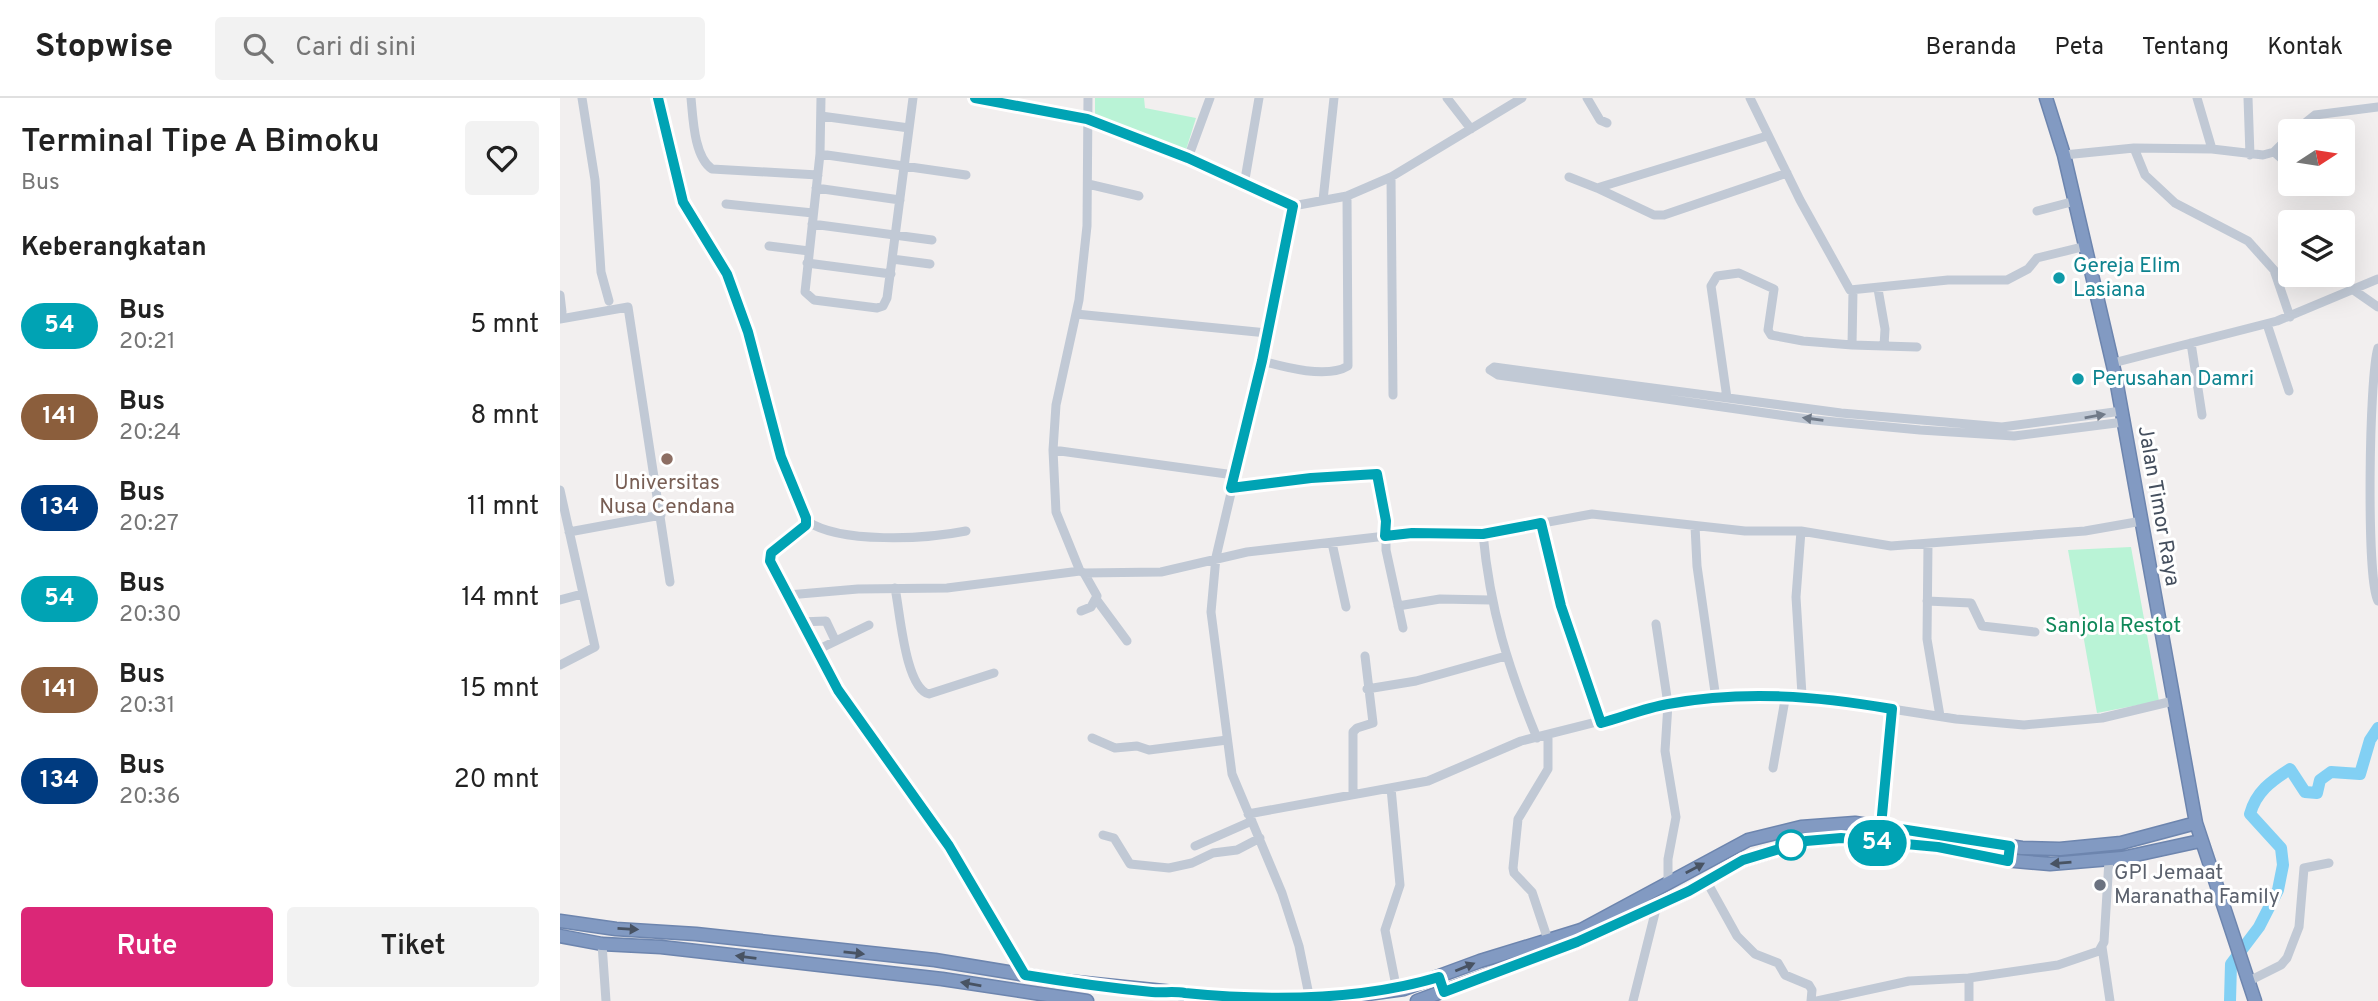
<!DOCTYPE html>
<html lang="id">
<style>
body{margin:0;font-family:Overpass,sans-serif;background:#f2f2f2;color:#222;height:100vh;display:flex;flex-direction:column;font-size:26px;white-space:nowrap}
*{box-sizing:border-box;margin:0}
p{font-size:23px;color:#767676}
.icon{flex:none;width:38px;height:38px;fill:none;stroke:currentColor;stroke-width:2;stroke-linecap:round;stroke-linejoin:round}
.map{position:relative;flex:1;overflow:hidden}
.drawer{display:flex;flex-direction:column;background:#fff;width:560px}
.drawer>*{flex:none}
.badge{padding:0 14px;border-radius:23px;font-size:24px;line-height:46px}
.needle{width:46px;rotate:78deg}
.buttons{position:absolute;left:1718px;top:21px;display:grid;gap:14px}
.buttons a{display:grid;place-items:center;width:77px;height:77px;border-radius:7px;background:#fff;box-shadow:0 7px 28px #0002;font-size:35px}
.map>.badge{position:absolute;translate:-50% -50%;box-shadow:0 0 0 4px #fff}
h2{padding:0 21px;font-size:26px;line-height:63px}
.round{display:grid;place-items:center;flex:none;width:74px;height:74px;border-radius:7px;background:#f2f2f2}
.overview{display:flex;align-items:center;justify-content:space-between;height:119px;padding:0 21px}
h1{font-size:33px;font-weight:600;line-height:52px}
.action{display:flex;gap:14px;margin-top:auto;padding:14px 21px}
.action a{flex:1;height:80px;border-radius:7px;background:#db2777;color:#fff;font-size:28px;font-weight:600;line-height:80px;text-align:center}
.action a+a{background:#f2f2f2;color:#222}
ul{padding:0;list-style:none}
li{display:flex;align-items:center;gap:21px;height:91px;padding:0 21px}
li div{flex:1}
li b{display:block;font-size:26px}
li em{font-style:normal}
li .badge{min-width:77px;font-weight:700;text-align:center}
header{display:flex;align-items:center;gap:42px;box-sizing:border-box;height:98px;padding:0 35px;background:#fff;border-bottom:2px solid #e0e0e0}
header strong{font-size:33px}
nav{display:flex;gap:38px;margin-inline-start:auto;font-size:24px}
.search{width:490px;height:63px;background:#f2f2f2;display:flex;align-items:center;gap:18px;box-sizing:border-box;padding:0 24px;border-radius:7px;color:#767676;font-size:26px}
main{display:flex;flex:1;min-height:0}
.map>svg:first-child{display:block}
.green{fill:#b9f3d6}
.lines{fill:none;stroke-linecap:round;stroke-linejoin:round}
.river{stroke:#82d0f4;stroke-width:12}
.highway-casing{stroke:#6d85ae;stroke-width:15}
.minor{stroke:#c1c9d5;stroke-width:9}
.highway{stroke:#829ac2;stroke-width:12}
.oneway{fill:#707a88}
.oneway2{fill:#485363}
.line-casing{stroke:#fff;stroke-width:16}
.line{stroke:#00a3b4;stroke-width:10}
.culture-dot{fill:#0f9aa8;stroke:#fff;stroke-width:2.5}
.education-dot{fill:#8d6e63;stroke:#fff;stroke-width:2.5}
.stop-dot{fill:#fff;stroke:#00a3b4;stroke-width:3.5}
.worship-dot{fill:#6b7280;stroke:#fff;stroke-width:2.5}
.labels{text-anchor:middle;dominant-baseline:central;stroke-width:6;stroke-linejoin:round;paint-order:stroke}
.culture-label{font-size:21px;fill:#0d838f;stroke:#fff;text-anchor:start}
.education-label{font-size:21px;fill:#785e54;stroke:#fff}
.street-label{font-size:21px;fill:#454f5e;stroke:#fff}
.park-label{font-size:21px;fill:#0e8758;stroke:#fff}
.worship-label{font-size:21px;fill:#5b616d;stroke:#fff;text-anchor:start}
</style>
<header>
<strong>Stopwise</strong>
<div class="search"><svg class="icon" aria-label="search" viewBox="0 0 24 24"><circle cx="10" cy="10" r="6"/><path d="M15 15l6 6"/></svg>Cari di sini</div>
<nav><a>Beranda</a><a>Peta</a><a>Tentang</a><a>Kontak</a></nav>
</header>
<main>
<section class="drawer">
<div class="overview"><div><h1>Terminal Tipe A Bimoku</h1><p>Bus</p></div><a class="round"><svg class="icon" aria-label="heart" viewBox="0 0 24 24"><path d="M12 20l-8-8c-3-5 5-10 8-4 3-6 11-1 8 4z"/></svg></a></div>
<h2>Keberangkatan</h2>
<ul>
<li><span class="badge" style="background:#00a3b4;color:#fff">54</span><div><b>Bus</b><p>20:21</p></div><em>5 mnt</em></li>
<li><span class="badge" style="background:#8b5e3c;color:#fff">141</span><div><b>Bus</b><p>20:24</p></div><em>8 mnt</em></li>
<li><span class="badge" style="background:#003b80;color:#fff">134</span><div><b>Bus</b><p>20:27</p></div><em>11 mnt</em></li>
<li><span class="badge" style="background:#00a3b4;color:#fff">54</span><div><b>Bus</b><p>20:30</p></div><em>14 mnt</em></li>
<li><span class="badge" style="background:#8b5e3c;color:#fff">141</span><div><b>Bus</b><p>20:31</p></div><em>15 mnt</em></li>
<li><span class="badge" style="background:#003b80;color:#fff">134</span><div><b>Bus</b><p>20:36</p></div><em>20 mnt</em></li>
</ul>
<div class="action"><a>Rute</a><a>Tiket</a></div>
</section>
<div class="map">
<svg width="1818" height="903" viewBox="0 0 1818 903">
<rect width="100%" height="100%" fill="#f2efef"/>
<path class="green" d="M535,0H584L585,10L636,20L626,52L535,17Z
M1571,449L1599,603L1537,615L1508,452Z"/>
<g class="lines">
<path class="river" d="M1670,903L1671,866L1699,829L1718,792L1723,767L1721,750L1690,716C1696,694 1711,683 1730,671L1745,694L1757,695L1760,682L1771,674L1800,676L1810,642L1818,630"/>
<g class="highway-casing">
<path id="highway" d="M1486,0L1504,57L1555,276L1636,725L1695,903
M0,823L56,831L136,836L375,862L496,882L623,895L647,901H771L844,891L920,863L1021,832L1188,742L1241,729L1295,725L1462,750L1500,751L1561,745L1636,725
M0,838L42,846L101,849L382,881L527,903
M857,903L1017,844L1129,793L1183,762L1246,743L1281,740L1379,749L1444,762L1490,766L1562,760L1640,743"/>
</g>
<path class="minor" d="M22,0L35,82L41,174L49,203
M98,0L123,104L167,176L188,234L221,359L246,420V427L211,455L210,463L263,568L379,733L465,877
M131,0C133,20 134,59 152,71L258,77
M261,0L260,56L245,194L254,202L317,210L323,208L327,200L353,0
M415,0L527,21L628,60L733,108L787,98L831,79L962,0
M528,0L527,128L519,202L496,307L493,352L496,414L520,473L524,475L601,474L687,454L852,435L923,436L1032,416L1185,433H1241L1331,448L1525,433L1582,423
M887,0L911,31
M1027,0L1040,22L1047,25
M1190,0L1240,102L1290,192L1388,182H1447L1468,171L1477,160L1526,148
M1637,0L1652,51
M1688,0L1690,57
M261,18L349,30
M1735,33L1755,17L1818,9
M1207,38L1037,90L1094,117H1104L1227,75
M1574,50L1585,77L1615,105L1688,143L1714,172L1730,219
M1714,54L1731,69
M260,56L406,77
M1504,57L1574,50L1652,51L1703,57L1714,54L1731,37
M628,60L650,0
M831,79L833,297
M1009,79L1037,90
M528,86L579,98
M1751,86L1757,91
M684,87L699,0
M256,90L340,102
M763,102L774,0
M166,106L253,115
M733,108L702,263L656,459L651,514L672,676L722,795L739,848L750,902
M1477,113L1515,103
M252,126L372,142
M209,148L249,153
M332,161L370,166
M247,165L331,176
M1318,191L1325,231L1324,248
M1293,193L1292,247L1357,249
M1795,193L1818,209
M0,197L2,214
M516,216L707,235
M0,221L68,209L110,484
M1707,226L1729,293
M1631,245L1642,317
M1818,250C1809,278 1806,480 1818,503
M702,263C724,269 767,281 788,268L787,98
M1553,265L1717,223L1818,181
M1167,300L1151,188L1157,178L1179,175L1214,191L1208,232L1211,237L1243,243L1292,247
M1562,313L1442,329L1281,315L934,269L930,272L938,277L1254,322L1360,332L1454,338L1564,324
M493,352L674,377
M671,390L751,380L817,376L826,423V452L843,530
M0,392L35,549L0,567
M247,423C280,446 366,441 406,433
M981,425L1001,508L1041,625
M1135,428L1137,468L1156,601
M1241,433L1236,499L1242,597
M9,434L101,417
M923,436C930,512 948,569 977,640
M772,445L786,509
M1368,446L1367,541L1380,618
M335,490C340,513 345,590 369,596L434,575
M228,497L298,491L387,490L520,473
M536,501L567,543
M0,502L22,496
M1367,503L1411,505L1422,528L1475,534
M838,508L880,501L930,502
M521,513L531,509L537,498L524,475
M240,524L266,523L275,542
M1096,526L1108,606L1105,653L1116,719L1108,761V784
M255,553L309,527
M807,591L856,583L946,558
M988,637V671L958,721L953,770L954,775L972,794L988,842
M532,640L555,650L577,648L589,652L667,642
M1213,670L1226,596
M831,690L840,787L825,832L837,893
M793,696V634L797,630L813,625L805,558
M688,716L868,683L961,643L1108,606L1206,596L1242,597L1396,621L1464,627L1542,620L1613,603
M1321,728L1332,611
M543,737L554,740L570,766L609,770L632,765L653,755L677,752L700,740
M635,748L692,723
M1147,784L1177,838L1195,856L1218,865L1225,877L1249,887L1252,892L1251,903
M42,846L46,903
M1542,849L1550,903
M1409,880L1498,867L1539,853L1544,844L1549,762
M1689,883L1721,867L1727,860L1739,829L1744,770L1769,765
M1073,903L1097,807
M1257,903L1349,883L1409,880V903"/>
<use href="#highway" class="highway"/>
</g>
<defs><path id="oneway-solid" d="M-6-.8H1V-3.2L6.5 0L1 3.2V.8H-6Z" transform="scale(1.75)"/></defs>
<g class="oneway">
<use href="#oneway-solid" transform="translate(1535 318) rotate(-10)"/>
<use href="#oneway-solid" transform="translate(1253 321) rotate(-172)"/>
</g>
<g class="oneway2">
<use href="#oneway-solid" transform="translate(1501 765) rotate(175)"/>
<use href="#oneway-solid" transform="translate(1135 770) rotate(-28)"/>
<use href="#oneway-solid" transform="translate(68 831) rotate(3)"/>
<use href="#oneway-solid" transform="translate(294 855) rotate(6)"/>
<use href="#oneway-solid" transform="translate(186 859) rotate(-173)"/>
<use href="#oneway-solid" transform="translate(905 869) rotate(-22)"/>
<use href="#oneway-solid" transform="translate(411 886) rotate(-170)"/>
</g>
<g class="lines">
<g class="line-casing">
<path id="line" d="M98,0L123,104L167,176L188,234L221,359L246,420V427L211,455L210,463L278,592L389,748L465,877C507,884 550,890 592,894C603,895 614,893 625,895C707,903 799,903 879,879L884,894L1017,844L1129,793L1183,762L1246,743L1281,740L1378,749L1448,763L1450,748L1321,728L1332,611C1257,598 1184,592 1108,606C1085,610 1063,619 1041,625L1001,508L981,425L923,436L852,435L825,438L826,423L817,376L751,380L671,390L702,263L733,108L628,60L527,21L415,0"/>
</g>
<use href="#line" class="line"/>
</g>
<g class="culture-dot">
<circle cx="1499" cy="180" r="7"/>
<circle cx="1518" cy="281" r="7"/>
</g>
<circle class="education-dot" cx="107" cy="361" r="7"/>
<circle class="stop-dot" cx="1231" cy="747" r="14"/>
<circle class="worship-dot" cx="1540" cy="787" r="7"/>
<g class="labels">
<g class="culture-label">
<text x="1513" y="168">Gereja Elim<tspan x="1513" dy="24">Lasiana</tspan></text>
<text x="1532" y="281">Perusahan Damri</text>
</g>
<g class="education-label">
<text x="107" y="385">Universitas<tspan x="107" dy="24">Nusa Cendana</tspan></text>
</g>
<g class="street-label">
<text transform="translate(1598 408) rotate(80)">Jalan Timor Raya</text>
</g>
<g class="park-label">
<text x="1553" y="528">Sanjola Restot</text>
</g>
<g class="worship-label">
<text x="1554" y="775">GPI Jemaat<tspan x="1554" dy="24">Maranatha Family</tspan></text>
</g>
</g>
</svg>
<div class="buttons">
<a><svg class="needle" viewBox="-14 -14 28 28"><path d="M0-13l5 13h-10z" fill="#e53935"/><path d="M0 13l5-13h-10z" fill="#767676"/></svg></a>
<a><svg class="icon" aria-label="layers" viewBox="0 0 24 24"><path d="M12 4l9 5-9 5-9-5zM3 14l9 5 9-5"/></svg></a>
</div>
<b class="badge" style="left:1317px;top:745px;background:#00a3b4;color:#fff">54</b>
</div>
</main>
